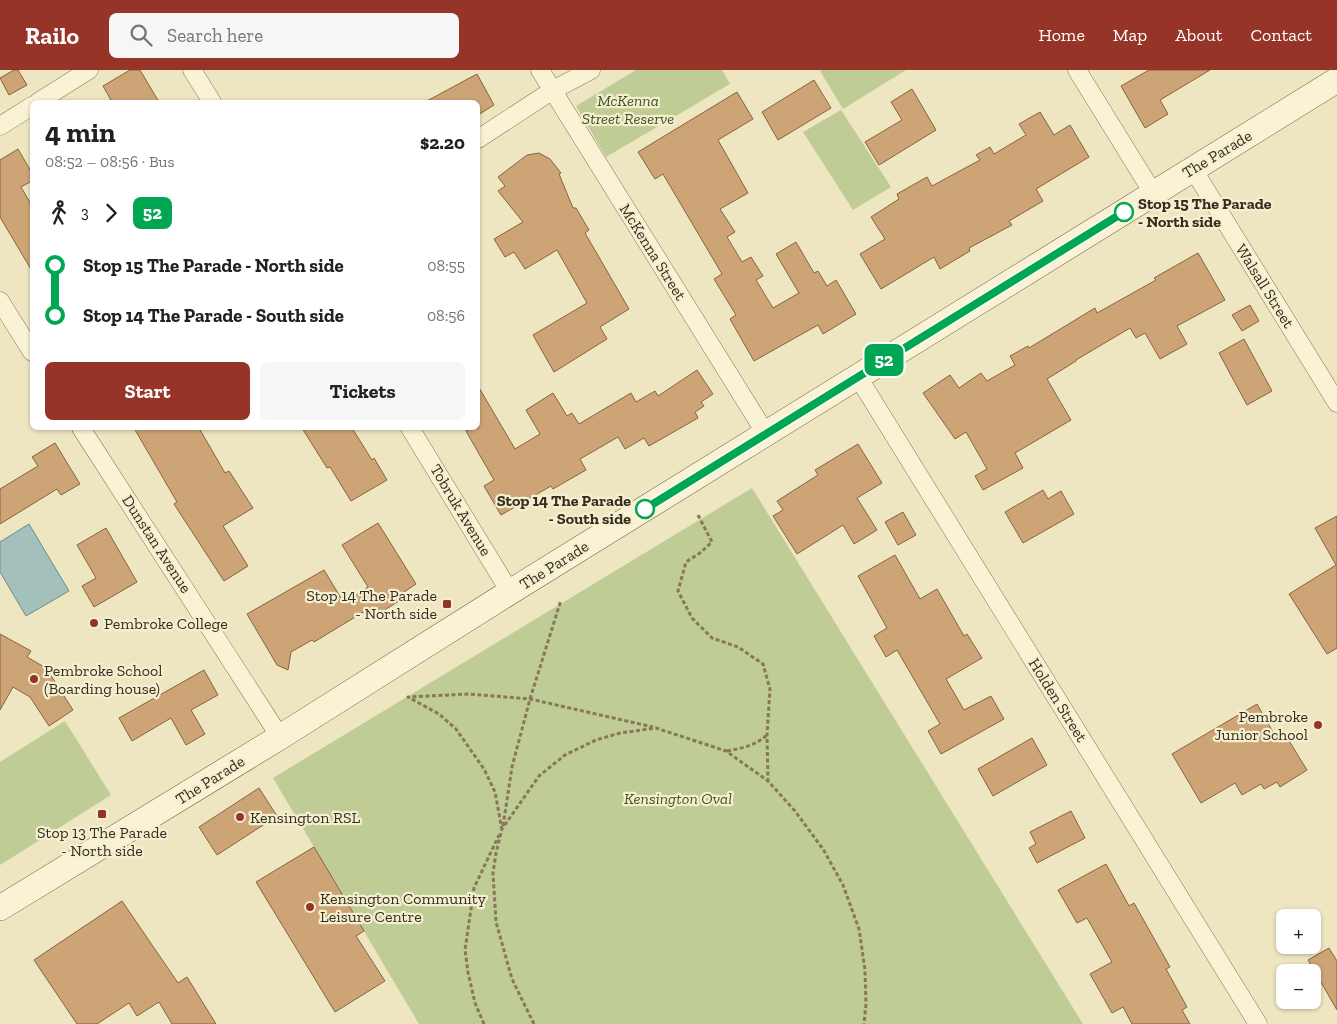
<!DOCTYPE html>
<meta charset="utf-8">
<style>
body{margin:0;font-family:"Zilla Slab",serif;background:#f6f6f6;color:#202124;height:100vh;display:flex;flex-direction:column;font-size:19px;white-space:nowrap}
*{box-sizing:border-box;margin:0}
p{font-size:16px;color:#757577}
.icon{flex:none;width:28px;height:28px;fill:none;stroke:currentColor;stroke-width:2;stroke-linecap:round;stroke-linejoin:round}
.map{position:relative;flex:1;overflow:hidden}
.drawer{position:absolute;left:30px;top:30px;width:450px;height:330px;display:flex;flex-direction:column;background:#fff;border-radius:8px;box-shadow:0 1px 4px #0004}
.drawer>*{flex:none}
.badge{padding:0 10px;border-radius:8px;font-size:18px;line-height:32px}
.buttons{position:absolute;left:1276px;top:839px;display:grid;gap:10px}
.buttons a{display:grid;place-items:center;width:45px;height:45px;border-radius:8px;background:#fff;box-shadow:0 1px 4px #0004;font-size:25px}
.map>.badge{position:absolute;translate:-50% -50%;box-shadow:0 0 0 2px #fff}
.legs{display:flex;align-items:center;gap:8px;height:55px;padding:0 15px;font-size:16px}
.legs p{margin-inline-start:auto}
.headline{display:flex;align-items:center;justify-content:space-between;height:85px;padding:0 15px}
h1{font-size:28px;font-weight:700;line-height:38px}
.action{display:flex;gap:10px;margin-top:auto;padding:10px 15px}
.action a{flex:1;height:58px;border-radius:8px;background:#973428;color:#fff;font-size:20px;font-weight:700;line-height:58px;text-align:center}
.action a+a{background:#f6f6f6;color:#202124}
ul{padding:0 15px;list-style:none}
li{display:flex;align-items:center;gap:18px;height:50px;font-size:19px}
li i{display:grid;place-items:center;width:8px;height:100%;margin:0 6px;background:currentColor}
li i::after{content:'';width:12px;height:12px;margin:-6px;border:4px solid;border-radius:50%;background:#fff}
li p{margin-inline-start:auto}
li:first-child i{background:linear-gradient(#0000 50%,currentColor 0)}
li:last-child i{background:linear-gradient(currentColor 50%,#0000 0)}
header{display:flex;align-items:center;gap:30px;box-sizing:border-box;height:70px;padding:0 25px;background:#973428;color:#fff}
header strong{font-size:24px}
nav{display:flex;gap:28px;margin-inline-start:auto;font-size:18px}
.search{width:350px;height:45px;background:#f6f6f6;display:flex;align-items:center;gap:12px;box-sizing:border-box;padding:0 18px;border-radius:8px;color:#757577;font-size:19px}
.map>svg:first-child{display:block}
.green{fill:#bfcc95}
.water{fill:#a4c0bb;stroke:#6b8e8a}
.building{fill:#cda476;stroke:#87633e}
.lines{fill:none;stroke-linecap:round;stroke-linejoin:round}
.minor-casing{stroke:#887758;stroke-width:19}
.secondary-casing{stroke:#69583c;stroke-width:26}
.path{stroke:#887758;stroke-width:3;stroke-dasharray:4 2.5;stroke-linecap:butt}
.minor{stroke:#f9f2d4;stroke-width:18}
.secondary{stroke:#f9f2d4;stroke-width:25}
.line-1-casing{stroke:#fff;stroke-width:11}
.line-1{stroke:#00a651;stroke-width:8}
.stop-1-dot{fill:#fff;stroke:#00a651;stroke-width:2.5}
.poi-dot{fill:#973428;stroke:#f5efd1;stroke-width:2}
.labels{text-anchor:middle;dominant-baseline:central;stroke-width:4.5;stroke-linejoin:round;paint-order:stroke}
.park-label{font-size:16px;font-style:italic;fill:#425423;stroke:#f5efd1}
.street-label{font-size:16px;fill:#372d1d;stroke:#f5efd1}
.stop-label{font-size:16px;font-weight:bold;fill:#372d1d;stroke:#f5efd1;text-anchor:start}
.poi-label{font-size:16px;fill:#372d1d;stroke:#f5efd1;text-anchor:start}
</style>
<header>
<strong>Railo</strong>
<div class="search"><svg class="icon" aria-label="search" viewBox="0 0 24 24"><circle cx="10" cy="10" r="6"/><path d="M15 15l6 6"/></svg>Search here</div>
<nav><a>Home</a><a>Map</a><a>About</a><a>Contact</a></nav>
</header>
<div class="map">
<svg width="1337" height="954" viewBox="0 0 1337 954">
<rect width="100%" height="100%" fill="#eee6c1"/>
<path class="green" d="M636,0H722L730,14L606,87L576,36Z
M822,0H906L843,39L820,1Z
M841,40L891,117L853,140L803,62Z
M752,418L1083,954H419L273,708Z
M65,651L111,725L0,795V692Z"/>
<path class="water" d="M29,454L69,521L26,546L0,502V472Z"/>
<path class="building" d="M14,0H18L27,15L9,25L0,8Z
M130,0H140L159,32H112L103,16Z
M1149,0H1210L1160,30L1168,44L1145,58L1121,16Z
M477,4L494,35L478,45V32H425Z
M814,10L831,38L778,70L762,42Z
M912,19L936,60L879,95L865,72L902,50L891,32Z
M737,22L753,49L718,70L748,123L720,139L735,162L727,167L742,192L751,187L763,206L756,210L773,238L799,223L776,184L796,172L814,203L818,201L827,216L836,210L856,244L823,264L818,255L754,291L730,249L736,245L714,209L722,204L663,104L655,109L638,82Z
M1040,42L1054,65L1070,55L1089,87L1036,119L1043,131L1009,151L1012,155L969,178L970,181L940,199L934,187L881,219L860,184L885,169L871,147L899,129L897,124L927,107L932,116L980,90L976,85L990,77L994,84L1026,65L1019,54Z
M18,79L32,103V111L21,117L32,136V201L0,147V90Z
M539,83L550,89L561,103L559,104L573,138H576L589,160L585,163L629,239L600,257L607,269L554,302L533,265L587,233L557,180L525,199L514,182L505,187L494,169L523,152L498,121L505,116L498,107L527,85Z
M1198,183L1225,230L1177,256L1187,274L1160,289L1145,263L1136,268L1130,258L1076,290V291L1047,309L1071,350L1015,383L1023,398L983,420L975,406L987,399L966,362L955,369L923,323L950,305L959,318L981,303L987,311L1015,295L1010,286L1028,276L1029,278L1095,238L1097,243L1156,210L1154,208Z
M1250,235L1259,251L1242,261L1232,245Z
M1244,269L1272,321L1247,335L1219,283Z
M697,300L713,324L701,332L704,336L695,342L698,348L649,376L644,368L625,379L618,367L580,389L586,400L553,419L551,416L501,445L484,416L494,410L466,361L473,358H478V316L515,379L540,364L526,340L553,323L567,346L572,343L579,354L631,323L636,332L655,321L658,326Z
M134,358H199L225,403L229,401L253,438L223,456L248,496L224,511L174,434L177,432Z
M302,358H352L372,390L374,388L387,410L351,431L330,397L327,398Z
M55,373L80,414L61,425L57,419L0,454V419L38,396L32,387Z
M858,374L882,413L857,428L877,460L854,474L843,455L797,484L773,446L783,440L777,431L818,405L815,400Z
M1043,420L1048,429L1061,421L1074,444L1023,473L1005,442Z
M903,442L916,465L898,475L885,452Z
M1337,446V578L1327,584L1289,524L1336,495L1315,458Z
M378,453L416,514L404,522L407,526L375,546L370,538L314,572L312,570L291,582L288,600L277,595L247,544L324,500L344,533L368,517L342,475Z
M106,458L137,512L94,537L82,516L96,508L77,475Z
M895,485L920,529L937,519L964,566L967,564L982,588L946,609L964,640L991,626L1004,649L941,684L928,661L940,654L897,580L886,587L874,566L887,558L858,506Z
M0,564L31,581L27,587L46,598L73,640L49,656L30,627L13,617L0,640Z
M204,600L218,625L191,640L205,664L186,675L171,648L132,671L119,648Z
M1257,634L1278,671L1286,666L1307,700L1280,717L1277,712L1264,719L1261,714L1242,725L1235,713L1201,733L1172,684Z
M1032,668L1047,695L993,726L978,699Z
M259,718L277,746L217,785L199,757Z
M1071,741L1085,768L1037,793L1029,778L1036,774L1030,762Z
M314,777L364,861L356,866L385,911L335,942L256,812Z
M1106,794L1129,836L1134,833L1170,897L1166,899L1187,937L1182,940L1190,954H1132L1123,937L1112,943L1090,904L1112,892L1087,848L1077,853L1058,820Z
M122,831L178,913L187,907L216,954H172L159,932L137,946L129,933L97,954H77L34,890Z
M1329,878L1337,891V940L1308,890Z"/>
<g class="lines">
<g class="minor-casing">
<path id="minor" d="M192,0L212,32
M540,0L766,364
M1077,0L1153,123
M38,32L89,0
M0,56L32,36
M478,69L553,20L591,0
M1193,99L1337,333
M0,231L32,282
M858,307L1258,954
M81,358L280,667
M410,358L510,522"/>
</g>
<g class="secondary-casing">
<path id="secondary" d="M0,838L280,667L510,522L1337,10"/>
</g>
<path class="path" d="M698,445L712,472L700,483L686,492L678,521L692,548L712,568L738,577L763,594L770,619L767,665L768,710
M727,681C742,678 754,676 766,666
M503,756L512,697L530,629L561,530
M502,760L495,722L484,699L456,659L439,644L408,627L469,624L530,629L653,657
M484,954L475,933L468,902L465,880L474,818L499,765
M534,954L512,909L496,852L493,803L496,783L502,759L539,706L565,685L596,670L620,663L656,658L726,681L768,711L795,741L823,779L843,815L859,859L865,900L866,934L864,954"/>
<use href="#minor" class="minor"/>
<use href="#secondary" class="secondary"/>
</g>
<g class="lines">
<g class="line-1-casing">
<path id="line-1" d="M645,439L1124,142"/>
</g>
<use href="#line-1" class="line-1"/>
</g>
<g class="stop-1-dot">
<circle cx="1124" cy="142" r="9"/>
<circle cx="645" cy="439" r="9"/>
</g>
<g class="poi-dot">
<rect x="442" y="529" width="10" height="10" rx="2.5"/>
<circle cx="94" cy="553" r="5"/>
<circle cx="34" cy="609" r="5"/>
<circle cx="1318" cy="655" r="5"/>
<rect x="97" y="739" width="10" height="10" rx="2.5"/>
<circle cx="240" cy="747" r="5"/>
<circle cx="310" cy="837" r="5"/>
</g>
<g class="labels">
<g class="park-label">
<text x="628" y="30">McKenna<tspan x="628" dy="18">Street Reserve</tspan></text>
<text x="678" y="728">Kensington Oval</text>
</g>
<g class="street-label">
<text transform="translate(1217 84) rotate(-31)">The Parade</text>
<text transform="translate(653 182) rotate(58)">McKenna Street</text>
<text transform="translate(1265 216) rotate(58)">Walsall Street</text>
<text transform="translate(461 440) rotate(59)">Tobruk Avenue</text>
<text transform="translate(157 474) rotate(57)">Dunstan Avenue</text>
<text transform="translate(554 495) rotate(-32)">The Parade</text>
<text transform="translate(1058 630) rotate(58)">Holden Street</text>
<text transform="translate(210 710) rotate(-32)">The Parade</text>
</g>
<g class="stop-label">
<text x="1138" y="133">Stop 15 The Parade<tspan x="1138" dy="18">- North side</tspan></text>
<text x="631" y="430" text-anchor="end">Stop 14 The Parade<tspan x="631" dy="18">- South side</tspan></text>
</g>
<g class="poi-label">
<text x="437" y="525" text-anchor="end">Stop 14 The Parade<tspan x="437" dy="18">- North side</tspan></text>
<text x="104" y="553">Pembroke College</text>
<text x="44" y="600">Pembroke School<tspan x="44" dy="18">(Boarding house)</tspan></text>
<text x="1308" y="646" text-anchor="end">Pembroke<tspan x="1308" dy="18">Junior School</tspan></text>
<text x="250" y="747">Kensington RSL</text>
<text x="102" y="762" text-anchor="middle">Stop 13 The Parade<tspan x="102" dy="18">- North side</tspan></text>
<text x="320" y="828">Kensington Community<tspan x="320" dy="18">Leisure Centre</tspan></text>
</g>
</g>
</svg>
<div class="buttons">
<a>+</a>
<a>−</a>
</div>
<b class="badge" style="left:884px;top:290px;background:#00a651;color:#fff">52</b>
<section class="drawer">
<div class="headline"><div><h1>4 min</h1><p>08:52 – 08:56 · Bus</p></div><b>$2.20</b></div>
<div class="legs"><svg class="icon" aria-label="walk" viewBox="0 0 24 24"><circle cx="13" cy="4" r="2"/><path d="M13 8l-2 6 4 7M11 14l-3 7M7 12l3-4h3l4 4"/></svg>3<svg class="icon" aria-label="forward" viewBox="0 0 24 24"><path d="M9 5l7 7-7 7"/></svg><b class="badge" style="background:#00a651;color:#fff">52</b></div>
<ul>
<li><i style="color:#00a651"></i><b>Stop 15 The Parade - North side</b><p>08:55</p></li>
<li><i style="color:#00a651"></i><b>Stop 14 The Parade - South side</b><p>08:56</p></li>
</ul>
<div class="action"><a>Start</a><a>Tickets</a></div>
</section>
</div>
